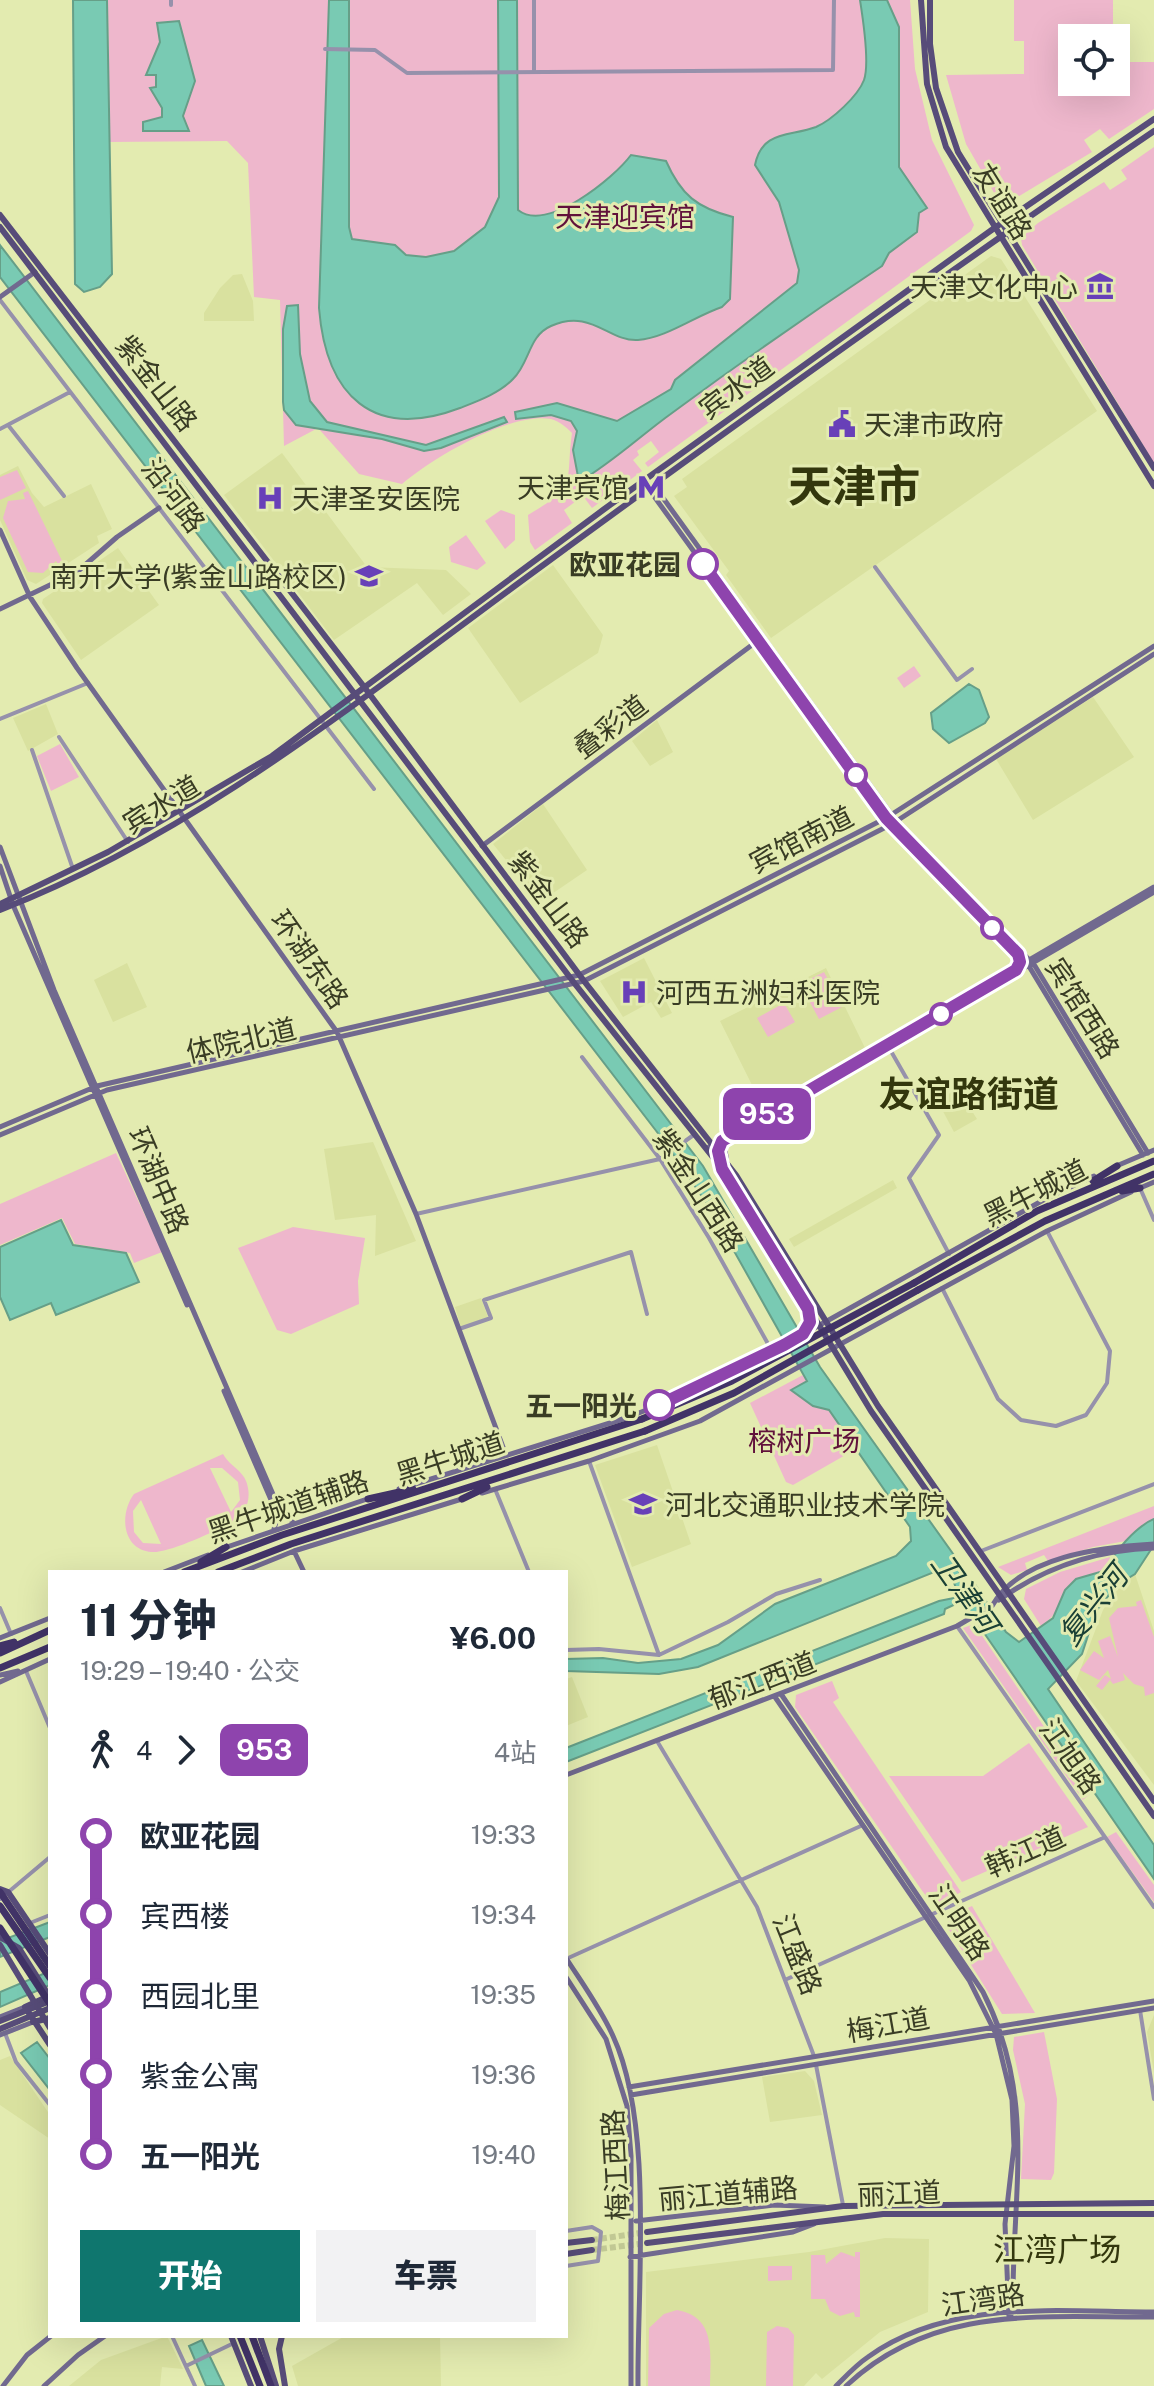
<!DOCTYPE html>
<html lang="zh">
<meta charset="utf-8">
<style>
body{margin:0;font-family:"Public Sans","Noto Sans SC",sans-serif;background:#f2f2f3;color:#1f2937;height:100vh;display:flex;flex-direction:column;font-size:30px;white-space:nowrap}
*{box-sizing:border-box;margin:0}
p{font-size:26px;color:#747a83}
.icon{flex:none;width:44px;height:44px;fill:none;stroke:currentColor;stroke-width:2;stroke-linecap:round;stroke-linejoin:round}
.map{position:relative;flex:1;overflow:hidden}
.sheet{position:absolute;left:48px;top:1570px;width:520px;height:768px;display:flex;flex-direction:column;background:#fff;border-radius:0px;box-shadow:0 8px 32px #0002}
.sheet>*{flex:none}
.badge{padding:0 16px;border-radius:12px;font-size:28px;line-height:52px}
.tools{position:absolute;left:1058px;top:24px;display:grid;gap:16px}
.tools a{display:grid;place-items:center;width:72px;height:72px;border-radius:0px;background:#fff;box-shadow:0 8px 32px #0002;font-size:40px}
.map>.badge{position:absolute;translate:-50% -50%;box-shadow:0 0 0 4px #fff}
.legs{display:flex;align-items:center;gap:12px;height:88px;padding:0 32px;font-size:26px}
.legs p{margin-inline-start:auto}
.summary{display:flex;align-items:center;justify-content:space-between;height:136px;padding:0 32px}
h1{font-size:44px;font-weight:800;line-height:60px}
.action{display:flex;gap:16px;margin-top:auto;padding:16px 32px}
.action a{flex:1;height:92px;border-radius:0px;background:#0f766e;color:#fff;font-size:32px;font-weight:800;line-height:92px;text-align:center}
.action a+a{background:#f2f2f3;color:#1f2937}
ul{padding:0 32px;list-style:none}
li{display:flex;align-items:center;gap:28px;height:80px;font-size:30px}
li i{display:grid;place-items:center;width:12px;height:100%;margin:0 10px;background:currentColor}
li i::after{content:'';width:20px;height:20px;margin:-10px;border:6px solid;border-radius:50%;background:#fff}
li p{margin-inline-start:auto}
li:first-child i{background:linear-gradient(#0000 50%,currentColor 0)}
li:last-child i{background:linear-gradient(currentColor 50%,#0000 0)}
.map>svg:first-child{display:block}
.built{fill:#d9e19f}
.green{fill:#eeb7cc;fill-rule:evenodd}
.water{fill:#79cab3;stroke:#669f88;stroke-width:2}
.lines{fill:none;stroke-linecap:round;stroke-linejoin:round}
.primary-tunnel{stroke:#c1c894;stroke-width:6;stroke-dasharray:6 3;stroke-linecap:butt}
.street{stroke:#9691ab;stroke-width:4}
.secondary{stroke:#71698f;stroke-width:5}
.primary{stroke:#574c79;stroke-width:6}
.highway{stroke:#413367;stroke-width:7}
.primary-bridge{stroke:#574c79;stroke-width:6}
.highway-bridge{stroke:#413367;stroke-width:7}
.line-1-casing{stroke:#fff;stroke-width:18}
.line-1{stroke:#8e44ad;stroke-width:12}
.stop-1-dot{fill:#fff;stroke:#8e44ad;stroke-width:4}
.labels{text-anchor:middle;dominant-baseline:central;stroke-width:6;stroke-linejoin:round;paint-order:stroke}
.street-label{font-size:28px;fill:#393c24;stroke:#e3ebb0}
.park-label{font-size:28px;fill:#61123b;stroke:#e3ebb0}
.poi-label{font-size:28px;fill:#393c24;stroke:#e3ebb0;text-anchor:start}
.stop-label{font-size:28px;font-weight:bold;fill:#393c24;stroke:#e3ebb0;text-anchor:end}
.water-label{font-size:30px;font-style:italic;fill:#1a4036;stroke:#e3ebb0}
.quarter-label{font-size:32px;fill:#33370d;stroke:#e3ebb0}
.district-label{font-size:36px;font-weight:bold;fill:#33370d;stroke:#e3ebb0}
.town-label{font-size:44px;font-weight:bold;fill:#33370d;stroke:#e3ebb0}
</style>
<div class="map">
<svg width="1154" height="2386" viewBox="0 0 1154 2386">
<rect width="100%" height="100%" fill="#e3ebb0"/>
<path class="built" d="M991,256L1001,259L1097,411L771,638L726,575L729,571L674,496L687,487L682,479Z
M242,274L253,301L254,321H204V313L220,288L233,275Z
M282,453L367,567L446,570L471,594L443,615L417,583L334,640L224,495Z
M18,466L32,493L44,507L91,484L112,529L97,536L99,543L36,584L27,580L0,520V475Z
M118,548L159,605L81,660L42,603L43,599Z
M553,565L603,635L598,653L520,703L468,628Z
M1093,697L1134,757L1033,820L996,759Z
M46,704L58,734L28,751L13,718Z
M657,720L673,752L650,766L632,741Z
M543,804L587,870L540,902L493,844Z
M644,958L672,1013L661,1018L651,1002L623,1017L600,981Z
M127,963L147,1007L113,1022L94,980Z
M826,968L865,1048L763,1107L720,1021Z
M958,1089L977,1119L954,1132L937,1100Z
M373,1142L416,1241L375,1256L376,1215L335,1220L324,1149Z
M893,1180L897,1188L794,1247L789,1239Z
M481,1298L488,1317L461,1327L455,1307Z
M657,1445L691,1544L632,1567L595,1465Z
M1135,1574L1154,1631V1785L1076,1681L1103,1610L1117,1588Z
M572,1677L588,1717L566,1726V1679Z
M1154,2015V2073L1147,2032Z
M10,2056L50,2115V2139L0,2105V2060Z
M805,2071L814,2081L822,2115L770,2122L762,2077Z
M885,2238L929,2239L928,2312L880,2332L822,2379L816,2373L804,2386H646V2272L809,2252Z
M167,2336L183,2369L162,2367L160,2386H69L101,2360Z
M345,2336H440L441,2386H298L292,2366Z"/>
<path class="green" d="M108,0H910L915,69L932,140L974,225L971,231L648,467L645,463L659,452L651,441L637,451L639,455L633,460L642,471L592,508L583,496L564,510L572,523L535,550L530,542L528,515C579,485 565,484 572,433C566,427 559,421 551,419C509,412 433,458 402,484L359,474L318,428L284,446L280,300L254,297L248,163L227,141L109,142Z
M1014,0H1113V38H1072V82H1116V62H1154V109L1109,139L1100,129L1084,140L1092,152L1011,201L997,198L966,144L946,75L1024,74V41H1014Z
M1154,147V463L1022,245L1021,238L1038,223L1104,182L1110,190L1127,179L1121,170Z
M17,470L26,488L0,500V477Z
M28,491L63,563L59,566L56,561L43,573L28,572L3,518L8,501L25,499L23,493Z
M501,510L515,515V540L505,549L485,521Z
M466,535L486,563L477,570L451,562L449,547Z
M914,666L921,676L904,688L897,678Z
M60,744L79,777L51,791L37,756Z
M824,972L842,1007L819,1019L800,984Z
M784,1003L795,1022L768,1037L757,1018Z
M116,1153L162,1252L134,1263L130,1253L75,1244L62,1218L0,1245V1204Z
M293,1227L365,1238L358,1281L359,1304L291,1334L277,1330L238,1248Z
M803,1375L807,1382L792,1391L813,1406L829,1410L856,1449L793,1485L786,1482L750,1403Z
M223,1454C230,1467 246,1471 248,1488C250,1498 247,1510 239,1517C227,1527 167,1554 152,1552C122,1550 119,1514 134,1494ZM210,1468H222L238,1482L240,1500L231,1512ZM141,1500L161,1544L143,1543L134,1532L133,1511Z
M1154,1506V1519L1138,1529L1131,1540L1093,1547L1048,1561L1044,1555L1025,1563L1027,1570L1011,1575L998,1567Z
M1110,1557L1107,1571C1046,1582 1074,1605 1041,1626L1024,1599L1026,1589L1060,1572Z
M1141,1600L1154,1637V1693L1145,1696L1144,1687L1134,1684L1123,1673L1125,1680L1113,1684L1110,1680L1102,1690L1096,1686L1105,1675L1111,1679L1108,1670L1099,1680L1080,1670L1094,1651L1104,1658L1098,1641L1110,1636L1118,1657L1109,1618L1118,1608L1137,1606L1136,1602Z
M974,1624L1090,1794L1083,1800L963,1628Z
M832,1681L839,1698L833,1702L961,1892L941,1904L932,1903L923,1892L795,1707L796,1695Z
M1029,1743L1088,1827L962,1882L889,1776H983Z
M1116,1832L1154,1885V1902L1107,1837Z
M972,1906L1035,2013L1002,2014L946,1925L948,1917Z
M1044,2032L1057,2099L1054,2173L1051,2180L1021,2179L1025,2104L1013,2050L1014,2037Z
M841,2252L855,2257V2252H860V2317H855L854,2312L840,2316L830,2311L825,2299H811V2255H825L826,2264Z
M768,2266H792V2280L768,2281Z
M677,2310C717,2317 710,2354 710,2386H648L649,2328L664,2314Z
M777,2326L788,2328L794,2335L793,2386H766L767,2332Z"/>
<path class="water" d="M73,0H107L112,274L100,287L84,292L75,284Z
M329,0H349V227L352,239L395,245L406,255L426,257L454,251L485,227L499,197L498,0H517L518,210C547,233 614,178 631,155L666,161C681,195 697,208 733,217L730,299L722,307C695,316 666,338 638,340C609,342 591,308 551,326C528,336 530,363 513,379C500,393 478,401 460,408C373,441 326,396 319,308Z
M860,0H887L899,27V167L927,208L919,213L917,232L889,253L882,266C811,313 741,362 672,413C640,436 613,462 579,482L573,450L577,431L571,421L551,415L516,419L515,412L557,403L617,421L671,389L675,380L797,283L799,270L779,202L755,165C762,130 789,137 816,127C832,120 858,96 864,80C870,63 863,19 860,0Z
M179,21L195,81L183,116L189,131H143V122L162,117V108L150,88L156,87V75H146L160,42L157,23Z
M0,245L703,1166L820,1367L961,1565L959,1575L965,1585L974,1583L1006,1632L1019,1642L1053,1618L1065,1590L1076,1579L1107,1570C1112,1553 1137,1526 1154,1519V1545L1135,1574L1117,1585L1096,1611L1082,1654L1048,1689L1154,1845V1879L962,1601L945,1609L944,1614L566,1762V1748L939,1601L959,1597L952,1577L939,1570L698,1667L659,1674L566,1671V1659L603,1658L638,1663L681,1659L718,1645L775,1604L896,1556L911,1541L910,1527L829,1410L813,1406L791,1390L807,1381L711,1210L667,1145L0,277Z
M298,305L300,354L310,401L327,422L426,445L504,417L507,422L441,448L424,451L382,439L296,425L284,410L283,402V329L287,306Z
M969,684L979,690L989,717L985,723L949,743L933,729L931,713Z
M61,1220L73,1245L126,1253L139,1282L56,1315L51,1303L10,1320L0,1297V1247Z
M50,1922V1937L0,1957V1941Z
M50,1971V1985L0,2007V1992Z
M37,2042L50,2059V2090L21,2053Z
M202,2340L224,2386H206L189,2346Z"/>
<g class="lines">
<path class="primary-tunnel" d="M592,2240L647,2232
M592,2250L647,2243"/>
<path class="street" d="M534,0V72
M171,5V0
M325,49L375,50L407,73L833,70L834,0
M0,300L374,789
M8,425L64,496
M0,429L70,392
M875,567L957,680L972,669
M0,719L88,683
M59,737L128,842
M32,750L73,869
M888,1046L939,1135L909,1178L949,1254
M582,1057L660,1159L709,1238L772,1351
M1140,1188L1154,1220
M416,1214L660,1159L695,1134
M942,1288L998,1399L1021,1420L1056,1426L1086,1415L1107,1383L1110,1351L1047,1231
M459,1329L491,1318L484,1300L631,1252L647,1314
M589,1461L659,1655
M495,1489L529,1572
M981,1551L1154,1484
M0,1608L11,1634
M957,1626L1154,1907
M566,1650L599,1649L659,1655L728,1622L776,1594L820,1580
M26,1671L50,1728
M657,1741L757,1907L814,2056
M0,1899L50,1857
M30,1923L50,1915
M566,1959L863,1825
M787,1979L1103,1838
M1140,2010L1154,2099
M5,2033L16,2062L50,2105
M816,2065L843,2205
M566,2231L592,2227L601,2232L598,2261L566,2266
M172,2336L195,2386
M186,2366L234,2343"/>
<path class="secondary" d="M0,297L35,272
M643,481L886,818L1027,963L1143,1155
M653,484L896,821L1035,966L1148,1153
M0,530L30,597L77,668L337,1032L416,1214L506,1455
M0,609L77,572L117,537L159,508
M482,846L760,639
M0,847L54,990L282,1515L292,1521
M0,866L13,905L187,1305
M0,1127L97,1086L579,975L886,818L1154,646
M0,1135L107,1090L584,981L892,824L1154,654
M709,1147L1154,887
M709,1152L1154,892
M1114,1167L1154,1150
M1140,1188L1154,1182
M224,1391L278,1516L274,1529
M399,1489L626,1418L672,1400L784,1345L1047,1198L1094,1176
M482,1493L589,1461L700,1421L1047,1231L1131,1192
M224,1548L370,1498
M294,1551L304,1572
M164,1572L208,1555
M242,1572L294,1551L465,1498
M999,1600C1045,1567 1097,1550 1154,1548
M992,1606C1020,1556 1102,1547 1154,1544
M0,1638L50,1618
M0,1675L18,1671
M0,1682L50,1659
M781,1694L983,1992C1038,2100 1011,2196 1013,2311L1009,2318
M775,1697L969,1980L996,2034L1012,2100L1014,2146L1005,2224L1009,2317
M566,1775L957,1626L988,1608
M566,1958C582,1983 601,2009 613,2036C654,2124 637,2287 638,2386
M566,1977L606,2039L627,2106L631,2156V2386
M0,2017L25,2007
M0,2035L33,2022
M629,2087L1154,2001
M631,2095L1154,2008
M636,2221L774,2205L825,2207
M630,2257L793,2232L814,2224
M3,2386L27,2355L51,2336
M44,2386L78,2355L105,2336
M836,2386C846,2376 856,2365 868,2357C950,2298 1059,2312 1154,2312
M846,2386C934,2303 1042,2318 1154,2317"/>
<path class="primary" d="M921,0L927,84L946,147L1154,486
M930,0V44L936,88L958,152L1154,468
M0,215L365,688L584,981L736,1175L878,1406L1154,1801
M0,227L575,984L731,1180L871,1411L1154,1816
M0,904L108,852L272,756L603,510L993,229L1154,119
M0,910C196,834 363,697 531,574C737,423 944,274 1154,131
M726,1159L724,1148L731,1139
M803,1334L810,1316
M0,1889L8,1892L50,1954
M0,1937L19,1948L49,1996
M49,1996L25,2007L50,2045
M33,2022L50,2018
M647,2232L843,2206L1154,2203
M566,2243L592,2240
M647,2243L883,2214H1154
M566,2254L592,2250
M231,2336L251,2386
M260,2336L276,2386
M282,2336L279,2349L285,2386"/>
<path class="highway" d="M1093,1181L1117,1166
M1122,1191L1140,1188
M914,1283L1037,1211L1154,1161
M918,1290L1045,1221L1154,1174
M368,1499L413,1489
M462,1499L487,1487
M201,1562L226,1547
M184,1572L282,1535L642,1419
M218,1572L291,1544L645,1431
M0,1646L14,1642
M0,1653L50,1630
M0,1668L50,1647
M0,1906L50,1978
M240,2336L260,2386
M252,2336L271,2386"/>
<path class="primary-bridge" d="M0,1945L50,2028
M0,2021L50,2001
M0,2029L50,2008"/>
<path class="highway-bridge" d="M642,1419L732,1381L914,1283
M645,1431L734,1393L918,1290
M0,1892L50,1966
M0,1928L50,2004"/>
</g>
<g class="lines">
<g class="line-1-casing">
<path id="line-1" d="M659,1405L784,1345L803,1334L810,1322L808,1309L722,1169L718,1151L722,1141L1016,970L1020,962L1018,954L886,818L703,564"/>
</g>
<use href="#line-1" class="line-1"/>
</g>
<defs>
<g id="museum-bare" transform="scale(2.16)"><path d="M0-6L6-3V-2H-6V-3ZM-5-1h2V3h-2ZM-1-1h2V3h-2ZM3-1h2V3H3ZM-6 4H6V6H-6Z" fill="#6840b8" stroke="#e3ebb0" stroke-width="2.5" paint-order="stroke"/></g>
<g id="civic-bare" transform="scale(2.16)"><path d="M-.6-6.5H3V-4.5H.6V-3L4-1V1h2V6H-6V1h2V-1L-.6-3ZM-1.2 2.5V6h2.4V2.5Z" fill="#6840b8" stroke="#e3ebb0" stroke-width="2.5" paint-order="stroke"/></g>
<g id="metro-bare" transform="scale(2.16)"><path d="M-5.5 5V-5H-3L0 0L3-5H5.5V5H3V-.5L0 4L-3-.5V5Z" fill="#6840b8" stroke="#e3ebb0" stroke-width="2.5" paint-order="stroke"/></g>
<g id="hospital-bare" transform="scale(2.16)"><path d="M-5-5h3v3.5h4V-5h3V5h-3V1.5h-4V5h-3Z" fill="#6840b8" stroke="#e3ebb0" stroke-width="2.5" paint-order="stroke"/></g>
<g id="university-bare" transform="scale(2.16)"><path d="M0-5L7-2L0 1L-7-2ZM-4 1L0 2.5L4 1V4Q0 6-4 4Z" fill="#6840b8" stroke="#e3ebb0" stroke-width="2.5" paint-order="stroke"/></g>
</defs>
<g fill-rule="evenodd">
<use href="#museum-bare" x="1100" y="286"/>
<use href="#civic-bare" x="842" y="424"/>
<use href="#metro-bare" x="651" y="487"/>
<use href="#hospital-bare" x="270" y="498"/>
<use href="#university-bare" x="369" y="576"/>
<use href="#hospital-bare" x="634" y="992"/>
<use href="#university-bare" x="643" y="1504"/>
</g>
<g class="stop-1-dot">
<circle cx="703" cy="564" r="14"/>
<circle cx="856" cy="775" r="10"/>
<circle cx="992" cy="928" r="10"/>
<circle cx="941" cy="1014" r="10"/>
<circle cx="659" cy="1405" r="14"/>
</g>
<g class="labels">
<g class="street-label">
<text transform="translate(1003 201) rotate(58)">友谊路</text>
<text transform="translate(157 383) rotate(52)">紫金山路</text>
<text transform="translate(736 387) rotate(-36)">宾水道</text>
<text transform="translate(174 495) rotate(53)">沿河路</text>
<text transform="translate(610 726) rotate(-37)">叠彩道</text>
<text transform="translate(161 804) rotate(-31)">宾水道</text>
<text transform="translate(801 839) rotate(-27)">宾馆南道</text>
<text transform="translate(549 899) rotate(53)">紫金山路</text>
<text transform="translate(310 959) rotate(55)">环湖东路</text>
<text transform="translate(1083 1008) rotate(58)">宾馆西路</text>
<text transform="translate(241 1040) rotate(-13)">体院北道</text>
<text transform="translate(159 1180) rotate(67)">环湖中路</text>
<text transform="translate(699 1190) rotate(57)">紫金山西路</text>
<text transform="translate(1035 1192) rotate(-27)">黑牛城道</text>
<text transform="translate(450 1458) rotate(-18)">黑牛城道</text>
<text transform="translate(288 1506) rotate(-19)">黑牛城道辅路</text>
<text transform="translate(762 1680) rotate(-21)">郁江西道</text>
<text transform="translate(1071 1756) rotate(55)">江旭路</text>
<text transform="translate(1025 1851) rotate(-24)">韩江道</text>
<text transform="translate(960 1922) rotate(56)">江明路</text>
<text transform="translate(798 1954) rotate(68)">江盛路</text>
<text transform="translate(888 2024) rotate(-10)">梅江道</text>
<text transform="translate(615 2165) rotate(-93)">梅江西路</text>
<text transform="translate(728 2193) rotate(-5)">丽江道辅路</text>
<text transform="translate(899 2193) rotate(-2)">丽江道</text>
<text transform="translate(983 2299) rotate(-8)">江湾路</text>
</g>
<g class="park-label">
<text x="625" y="216">天津迎宾馆</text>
<text x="804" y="1440">榕树广场</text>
</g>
<g class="poi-label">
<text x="1078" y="286" text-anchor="end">天津文化中心</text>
<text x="864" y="424">天津市政府</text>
<text x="629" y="487" text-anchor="end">天津宾馆</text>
<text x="292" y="498">天津圣安医院</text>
<text x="347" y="576" text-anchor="end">南开大学(紫金山路校区)</text>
<text x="656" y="992">河西五洲妇科医院</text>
<text x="665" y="1504">河北交通职业技术学院</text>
</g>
<g class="stop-label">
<text x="681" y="564">欧亚花园</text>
<text x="637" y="1405">五一阳光</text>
</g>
<g class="water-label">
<text transform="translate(965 1593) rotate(55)">卫津河</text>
<text transform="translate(1093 1605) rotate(-52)">复兴河</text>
</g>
<g class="quarter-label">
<text x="1057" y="2249">江湾广场</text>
</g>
<g class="district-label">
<text x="969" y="1094">友谊路街道</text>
</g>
<g class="town-label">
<text x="854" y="486">天津市</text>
</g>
</g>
</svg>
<div class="tools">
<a><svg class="icon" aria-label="locate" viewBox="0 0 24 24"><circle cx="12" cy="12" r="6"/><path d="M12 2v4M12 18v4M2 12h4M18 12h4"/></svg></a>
</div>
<b class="badge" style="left:767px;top:1114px;background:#8e44ad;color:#fff">953</b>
<section class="sheet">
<div class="summary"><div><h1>11 分钟</h1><p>19:29 – 19:40 · 公交</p></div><b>¥6.00</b></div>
<div class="legs"><svg class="icon" aria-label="walk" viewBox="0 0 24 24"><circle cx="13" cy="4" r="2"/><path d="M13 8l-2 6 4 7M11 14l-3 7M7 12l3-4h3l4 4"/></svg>4<svg class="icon" aria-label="forward" viewBox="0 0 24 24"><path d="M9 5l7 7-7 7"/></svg><b class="badge" style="background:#8e44ad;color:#fff">953</b><p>4站</p></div>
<ul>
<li><i style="color:#8e44ad"></i><b>欧亚花园</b><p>19:33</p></li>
<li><i style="color:#8e44ad"></i><span>宾西楼</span><p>19:34</p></li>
<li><i style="color:#8e44ad"></i><span>西园北里</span><p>19:35</p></li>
<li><i style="color:#8e44ad"></i><span>紫金公寓</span><p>19:36</p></li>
<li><i style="color:#8e44ad"></i><b>五一阳光</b><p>19:40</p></li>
</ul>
<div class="action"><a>开始</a><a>车票</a></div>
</section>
</div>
